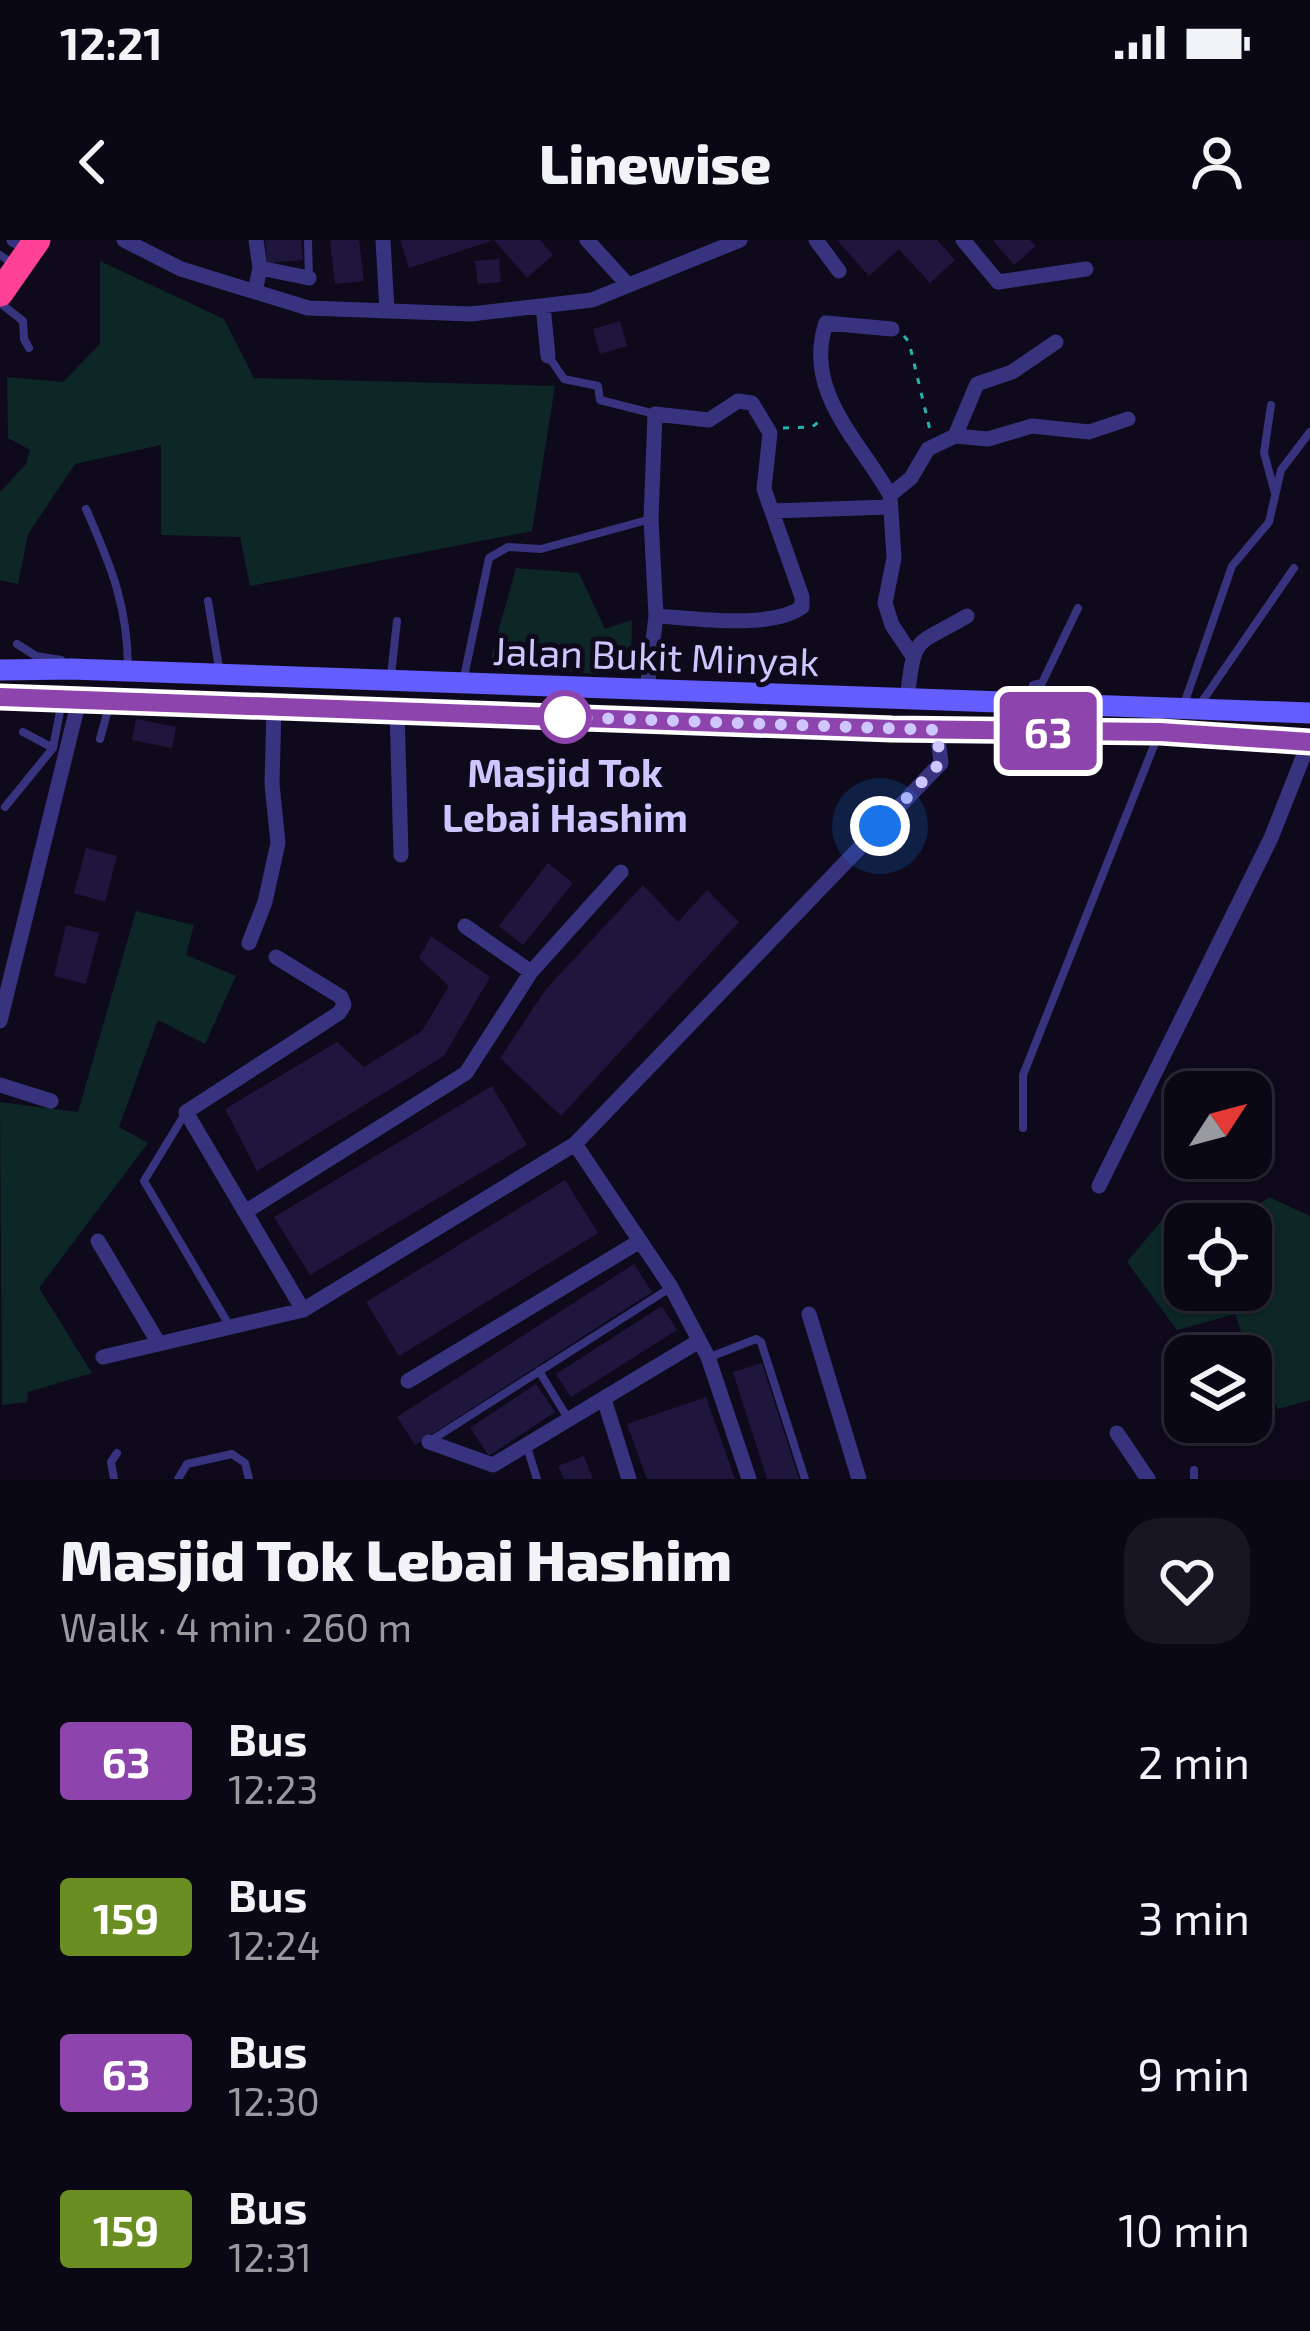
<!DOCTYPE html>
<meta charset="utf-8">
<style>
body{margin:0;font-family:"Exo 2",sans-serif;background:#181622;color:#f1f3f6;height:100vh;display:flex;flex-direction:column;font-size:45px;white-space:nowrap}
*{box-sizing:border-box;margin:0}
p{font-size:39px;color:#999aa0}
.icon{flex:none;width:66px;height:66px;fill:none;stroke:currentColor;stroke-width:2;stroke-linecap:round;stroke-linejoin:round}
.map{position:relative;height:1239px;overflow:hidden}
.side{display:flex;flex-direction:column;background:#0a0815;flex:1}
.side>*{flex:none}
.badge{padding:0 24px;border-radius:9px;font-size:42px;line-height:78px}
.needle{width:78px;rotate:54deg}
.tools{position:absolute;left:1164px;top:831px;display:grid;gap:24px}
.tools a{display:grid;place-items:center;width:108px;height:108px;border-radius:24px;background:#0a0815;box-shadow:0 3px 9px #0004,0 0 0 3px #2a2934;font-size:60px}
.you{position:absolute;width:60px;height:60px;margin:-30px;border:9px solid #fff;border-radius:50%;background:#1a73e8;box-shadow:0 0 0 18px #1a73e833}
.map>.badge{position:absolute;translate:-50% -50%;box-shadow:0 0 0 6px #fff}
.round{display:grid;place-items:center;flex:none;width:126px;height:126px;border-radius:36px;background:#181622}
.overview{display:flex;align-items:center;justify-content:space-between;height:204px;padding:0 60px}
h1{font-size:57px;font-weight:800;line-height:90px}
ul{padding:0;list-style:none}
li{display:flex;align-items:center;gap:36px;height:156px;padding:0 60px}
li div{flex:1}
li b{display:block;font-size:45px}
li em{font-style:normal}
li .badge{min-width:132px;font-weight:700;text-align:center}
.status{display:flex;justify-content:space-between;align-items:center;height:84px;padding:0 60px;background:#0a0815;direction:ltr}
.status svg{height:33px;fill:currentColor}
header{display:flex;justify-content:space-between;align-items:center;height:156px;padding:0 60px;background:#0a0815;font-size:54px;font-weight:800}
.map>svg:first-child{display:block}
.green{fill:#0d2626}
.building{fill:#1f163e}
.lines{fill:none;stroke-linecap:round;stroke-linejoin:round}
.path{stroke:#27b2ac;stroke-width:3;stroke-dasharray:6 9;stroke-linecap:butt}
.lane{stroke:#37337e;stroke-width:8}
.street{stroke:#37337e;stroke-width:15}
.secondary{stroke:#645dff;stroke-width:21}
.highway{stroke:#ff4198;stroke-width:27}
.line-casing{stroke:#fff;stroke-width:27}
.line{stroke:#8e44ad;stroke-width:18}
.walk{stroke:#cdc6ff;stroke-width:12;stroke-dasharray:0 21.6}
.stop-dot{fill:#fff;stroke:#8e44ad;stroke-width:6}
.labels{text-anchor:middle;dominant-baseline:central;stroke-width:10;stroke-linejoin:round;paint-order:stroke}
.street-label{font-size:39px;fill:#cdc6ff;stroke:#0e0a1c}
.stop-label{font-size:39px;font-weight:bold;fill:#cdc6ff;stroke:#0e0a1c}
</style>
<div class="status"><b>12:21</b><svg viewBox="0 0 49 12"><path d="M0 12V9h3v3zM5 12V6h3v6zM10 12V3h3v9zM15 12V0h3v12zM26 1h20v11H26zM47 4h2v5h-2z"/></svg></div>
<header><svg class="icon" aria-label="back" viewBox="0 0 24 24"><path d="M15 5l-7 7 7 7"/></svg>Linewise<svg class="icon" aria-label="person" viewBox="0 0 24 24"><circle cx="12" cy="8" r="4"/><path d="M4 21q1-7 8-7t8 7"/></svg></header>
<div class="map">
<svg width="1310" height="1239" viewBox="0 0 1310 1239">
<rect width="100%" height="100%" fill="#0e0a1c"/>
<path class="green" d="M100,21L224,79L254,138L555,146L532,291L250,346L240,297L161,295V205L75,224L28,294L18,344L0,340V252L26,224L30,210L8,198L7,137L63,142L100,104Z
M516,328L579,333L605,389L632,380L631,416L597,434L489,425Z
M136,671L194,685L186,715L236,736L205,804L158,780L119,887L148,903L39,1048L92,1133L28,1152L27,1162L2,1165L0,862L78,872Z
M1269,957L1310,976V1160L1278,1169L1249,1114L1235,1074L1177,1090L1127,1022L1172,968L1209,984H1185V1050H1251V984H1232Z"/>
<path class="building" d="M265,0H301L303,20L267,23Z
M330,0H359L364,41L335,44Z
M400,0H491V1L409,28Z
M494,0H540L553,15L527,38Z
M837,0H937L955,20L930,43L899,9L869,36Z
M993,0H1030L1036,6L1014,25Z
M499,19L501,42L478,44L475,21Z
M620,81L627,106L600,114L593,89Z
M136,479L176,487L172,508L132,500Z
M86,608L117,616L105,662L74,653Z
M548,623L573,643L523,705L499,686Z
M643,645L678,682L707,650L739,682L561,876L500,818L546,749Z
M66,685L99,693L86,744L54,736Z
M431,696L490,737L444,816L257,931L225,869L337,802L364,827L422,791L449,746L419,718Z
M492,846L527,905L310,1035L274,977Z
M565,940L598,993L399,1116L366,1062Z
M634,1024L652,1052L415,1205L397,1177Z
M662,1066L677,1090L571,1157L556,1134Z
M762,1123L799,1239H767L733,1132Z
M536,1144L555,1172L489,1216L470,1188Z
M706,1157L735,1239H647L627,1184Z
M584,1216L593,1239H564L558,1226Z"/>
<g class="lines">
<path class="path" d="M904,96L909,102L930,190
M783,188L812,187L824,178"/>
<path class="lane" d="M308,0L309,38
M0,15L6,19
M0,63L23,81L24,99L29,108
M549,117L564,139L598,146L600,160L655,174
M1271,165L1264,213L1275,253
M86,269C111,326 128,366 128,430
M208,361L219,428
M17,404L36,416L61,420
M391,435L397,381
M464,437L489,318L508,307L541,309L651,279
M1031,463L1033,445L1042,443L1078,368
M1201,463L1294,328
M1183,467L1232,326L1269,282L1281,230L1310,192
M23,492L53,508
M100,499L109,466
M5,567L53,508L62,461
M186,872L144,941L229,1085
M1023,888V835L1159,493
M710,1117L756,1099L761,1102L805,1239
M539,1131L569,1180
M430,1201L670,1048
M527,1207L537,1239
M1194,1230V1239
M114,1239L111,1222L117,1213
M178,1239L187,1224L232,1214L245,1223L249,1239"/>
<path class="street" d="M14,0L17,1
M124,0L181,29L308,68L471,74L592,60L740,0
M383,0L387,71
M587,0L628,45
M816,0L839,31
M963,0L998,42L1086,29
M260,28L309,38
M255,52L260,28L256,0
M543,66L548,116
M955,196L977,144L1012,132L1056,102
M890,255C859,200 803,151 826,83L892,89
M772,271L889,267
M912,415L892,385L885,363L894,318L890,255L911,238L928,209L955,196L988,199L1032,186L1089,192L1128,179
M647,450L656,376L651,279L655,174L709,180L738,161L752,163L770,193L764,249L802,357V367C770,390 694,378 656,376
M907,459C915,393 914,407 967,376
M397,469L401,615
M465,686L531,732
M249,703L265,662L278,603L272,544L274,467
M276,717L341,757L344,765L339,773L186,872L303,1070
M0,781L79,460
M0,845L51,861
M575,904L671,1047L708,1117L749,1239
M1099,946L1271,598L1309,502
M245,972L466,833L531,732L621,632
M98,1001L158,1102
M809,1074L859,1239
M103,1117L303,1070L575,904L941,523L937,490
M408,1141L640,1001
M604,1159L629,1239
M1117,1193L1148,1239
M429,1202L493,1225L699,1101"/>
<path class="secondary" d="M0,430L71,429L1310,473
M0,457L937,490L1160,492L1310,502"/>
<path class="highway" d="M0,53L37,0"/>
</g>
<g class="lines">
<g class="line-casing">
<path id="line" d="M0,457L892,489L1160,492L1310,502"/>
</g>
<use href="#line" class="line"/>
<path class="walk" d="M565,477L937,490L940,523L880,586"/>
</g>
<circle class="stop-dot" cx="565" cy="477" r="24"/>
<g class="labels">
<g class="street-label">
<text transform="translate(656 415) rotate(2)">Jalan Bukit Minyak</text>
</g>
<g class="stop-label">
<text x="565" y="531">Masjid Tok<tspan x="565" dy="45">Lebai Hashim</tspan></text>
</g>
</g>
</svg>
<div class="tools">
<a><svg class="needle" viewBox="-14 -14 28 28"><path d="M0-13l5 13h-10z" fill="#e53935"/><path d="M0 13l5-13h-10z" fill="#999aa0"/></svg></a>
<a><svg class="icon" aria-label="locate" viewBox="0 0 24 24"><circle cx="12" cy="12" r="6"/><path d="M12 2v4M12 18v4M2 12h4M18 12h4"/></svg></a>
<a><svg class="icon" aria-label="layers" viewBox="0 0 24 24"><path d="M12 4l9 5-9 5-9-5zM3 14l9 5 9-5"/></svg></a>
</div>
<div class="you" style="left:880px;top:586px"></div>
<b class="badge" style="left:1048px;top:491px;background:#8e44ad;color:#fff">63</b>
</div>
<section class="side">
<div class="overview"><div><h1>Masjid Tok Lebai Hashim</h1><p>Walk · 4 min · 260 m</p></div><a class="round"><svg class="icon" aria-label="heart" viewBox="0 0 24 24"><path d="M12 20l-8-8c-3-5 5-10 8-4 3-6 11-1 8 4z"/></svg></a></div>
<ul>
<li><span class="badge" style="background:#8e44ad;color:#fff">63</span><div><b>Bus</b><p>12:23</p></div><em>2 min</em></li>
<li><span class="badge" style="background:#6b8e23;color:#fff">159</span><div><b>Bus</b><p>12:24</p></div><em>3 min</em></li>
<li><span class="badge" style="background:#8e44ad;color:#fff">63</span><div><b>Bus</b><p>12:30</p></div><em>9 min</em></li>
<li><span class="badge" style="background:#6b8e23;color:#fff">159</span><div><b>Bus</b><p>12:31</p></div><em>10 min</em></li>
</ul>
</section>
